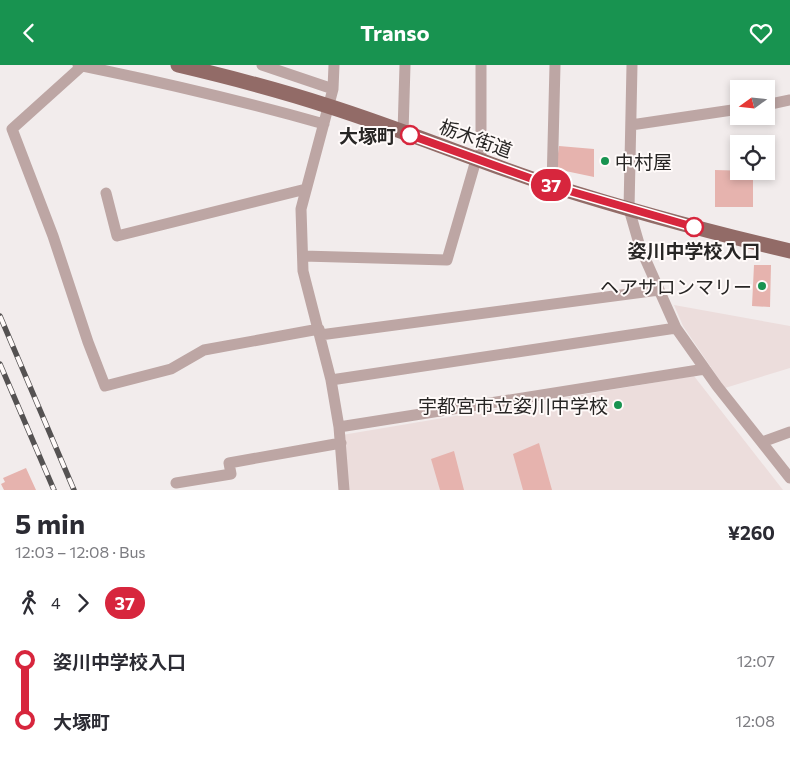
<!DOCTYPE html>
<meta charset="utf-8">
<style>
body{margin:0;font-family:Commissioner,"Noto Sans JP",sans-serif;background:#f7f7f7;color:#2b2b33;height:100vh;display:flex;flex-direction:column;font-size:19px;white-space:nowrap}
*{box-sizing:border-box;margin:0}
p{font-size:16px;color:#7c7c81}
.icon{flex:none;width:28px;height:28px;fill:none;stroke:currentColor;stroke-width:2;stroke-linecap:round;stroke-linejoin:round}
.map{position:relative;height:425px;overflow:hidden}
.side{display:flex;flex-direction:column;background:#fff;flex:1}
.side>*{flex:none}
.badge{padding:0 10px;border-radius:16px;font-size:18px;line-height:32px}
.needle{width:32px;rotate:255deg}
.tools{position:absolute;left:730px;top:15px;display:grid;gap:10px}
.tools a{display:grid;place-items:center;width:45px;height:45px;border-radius:0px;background:#fff;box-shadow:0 2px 8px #0003;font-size:25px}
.map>.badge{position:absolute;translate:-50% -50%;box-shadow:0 0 0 2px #fff}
.legs{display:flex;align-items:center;gap:8px;height:55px;padding:0 15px;font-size:16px}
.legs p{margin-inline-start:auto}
.overview{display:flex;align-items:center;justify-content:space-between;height:85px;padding:0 15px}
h1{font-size:28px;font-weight:700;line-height:38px}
ul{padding:0 15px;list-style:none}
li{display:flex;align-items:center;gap:18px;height:60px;font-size:19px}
li i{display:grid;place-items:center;width:8px;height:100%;margin:0 6px;background:currentColor}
li i::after{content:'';width:12px;height:12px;margin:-6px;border:4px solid;border-radius:50%;background:#fff}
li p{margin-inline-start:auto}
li:first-child i{background:linear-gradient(#0000 50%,currentColor 0)}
li:last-child i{background:linear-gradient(currentColor 50%,#0000 0)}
header{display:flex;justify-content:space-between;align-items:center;height:65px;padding:0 15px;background:#189350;color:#fff;font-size:22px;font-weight:700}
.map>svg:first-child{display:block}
.built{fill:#ecdddc}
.building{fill:#e6b3ae}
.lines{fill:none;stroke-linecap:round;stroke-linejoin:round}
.street{stroke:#bda6a4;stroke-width:11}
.primary{stroke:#926b67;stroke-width:15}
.rail-casing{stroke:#555252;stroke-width:5.5}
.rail{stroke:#fffaf9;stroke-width:4;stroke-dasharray:11;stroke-linecap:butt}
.line-1-casing{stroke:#fff;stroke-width:11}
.line-1{stroke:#d7263d;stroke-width:8}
.stop-1-dot{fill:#fff;stroke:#d7263d;stroke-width:2.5}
.poi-dot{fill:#189350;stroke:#fffaf9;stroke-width:2}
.labels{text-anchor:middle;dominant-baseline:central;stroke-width:4;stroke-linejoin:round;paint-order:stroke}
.stop-label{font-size:19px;font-weight:bold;fill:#282625;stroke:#fffaf9;text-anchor:end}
.street-label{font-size:19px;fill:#282625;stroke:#fffaf9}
.poi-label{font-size:19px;fill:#282625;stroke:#fffaf9;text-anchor:end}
</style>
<header><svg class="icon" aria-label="back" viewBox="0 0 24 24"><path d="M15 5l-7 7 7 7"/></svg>Transo<svg class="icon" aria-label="heart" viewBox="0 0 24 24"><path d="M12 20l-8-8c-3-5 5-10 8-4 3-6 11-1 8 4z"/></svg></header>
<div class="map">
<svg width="790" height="425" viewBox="0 0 790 425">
<rect width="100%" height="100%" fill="#f2ecec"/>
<path class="built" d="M674,240L790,261V303L725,323L683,261Z
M694,311L783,425H348L342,370Z"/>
<path class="building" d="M559,81L594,84V112L556,104Z
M715,105L753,106V142H715Z
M754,200H771L770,242L752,241Z
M539,378L552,425H523L513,389Z
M454,386L464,425H440L431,394Z
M26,403L36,425H4L1,419L5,417L3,413Z"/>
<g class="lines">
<path class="street" d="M78,0C161,17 243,36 324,59
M262,0L333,24
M334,0L333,24L301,144L303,206L331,315L339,362L344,425
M632,0L629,144L640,182L676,263L717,321L790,413
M82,1L12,64L53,171L88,277L105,321L171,304L204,285L319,264
M766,40L790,35
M631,60L739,44
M403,68L405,0
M481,97V0
M552,121L555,0
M106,128L117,171L306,124
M303,191L447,195L476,95
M320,270L659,225
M331,315L676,263
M339,362L705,304
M762,377L790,367
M176,418L231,409L229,398L341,378"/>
<path class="primary" d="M178,0C229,12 279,25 328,41C404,65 477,96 553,121C631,146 710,167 790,186"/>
<g class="rail-casing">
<path id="rail" d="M0,251L74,425
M0,299L54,425"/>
</g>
<use href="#rail" class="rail"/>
</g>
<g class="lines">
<g class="line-1-casing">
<path id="line-1" d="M410,70L552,121L694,162"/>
</g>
<use href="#line-1" class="line-1"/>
</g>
<g class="stop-1-dot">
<circle cx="410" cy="70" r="9"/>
<circle cx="694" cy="162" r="9"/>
</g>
<g class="poi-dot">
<circle cx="605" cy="96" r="5"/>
<circle cx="762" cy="221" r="5"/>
<circle cx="618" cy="340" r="5"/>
</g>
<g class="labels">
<g class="stop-label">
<text x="396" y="70">大塚町</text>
<text x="694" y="185" text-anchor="middle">姿川中学校入口</text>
</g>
<g class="street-label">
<text transform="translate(476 73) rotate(20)">栃木街道</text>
</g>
<g class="poi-label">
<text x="615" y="96" text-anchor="start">中村屋</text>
<text x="752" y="221">ヘアサロンマリー</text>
<text x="608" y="340">宇都宮市立姿川中学校</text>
</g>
</g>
</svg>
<div class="tools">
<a><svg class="needle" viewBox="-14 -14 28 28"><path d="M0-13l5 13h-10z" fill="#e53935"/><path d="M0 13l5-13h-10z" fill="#7c7c81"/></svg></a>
<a><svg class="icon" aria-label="locate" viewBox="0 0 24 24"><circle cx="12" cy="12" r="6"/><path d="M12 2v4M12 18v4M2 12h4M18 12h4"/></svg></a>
</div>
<b class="badge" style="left:551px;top:120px;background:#d7263d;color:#fff">37</b>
</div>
<section class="side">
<div class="overview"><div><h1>5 min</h1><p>12:03 – 12:08 · Bus</p></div><b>¥260</b></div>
<div class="legs"><svg class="icon" aria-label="walk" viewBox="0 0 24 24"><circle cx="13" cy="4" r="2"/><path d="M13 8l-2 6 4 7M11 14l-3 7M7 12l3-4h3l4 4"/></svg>4<svg class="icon" aria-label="forward" viewBox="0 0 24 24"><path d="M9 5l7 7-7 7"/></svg><b class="badge" style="background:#d7263d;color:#fff">37</b></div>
<ul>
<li><i style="color:#d7263d"></i><b>姿川中学校入口</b><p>12:07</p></li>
<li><i style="color:#d7263d"></i><b>大塚町</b><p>12:08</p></li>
</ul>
</section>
